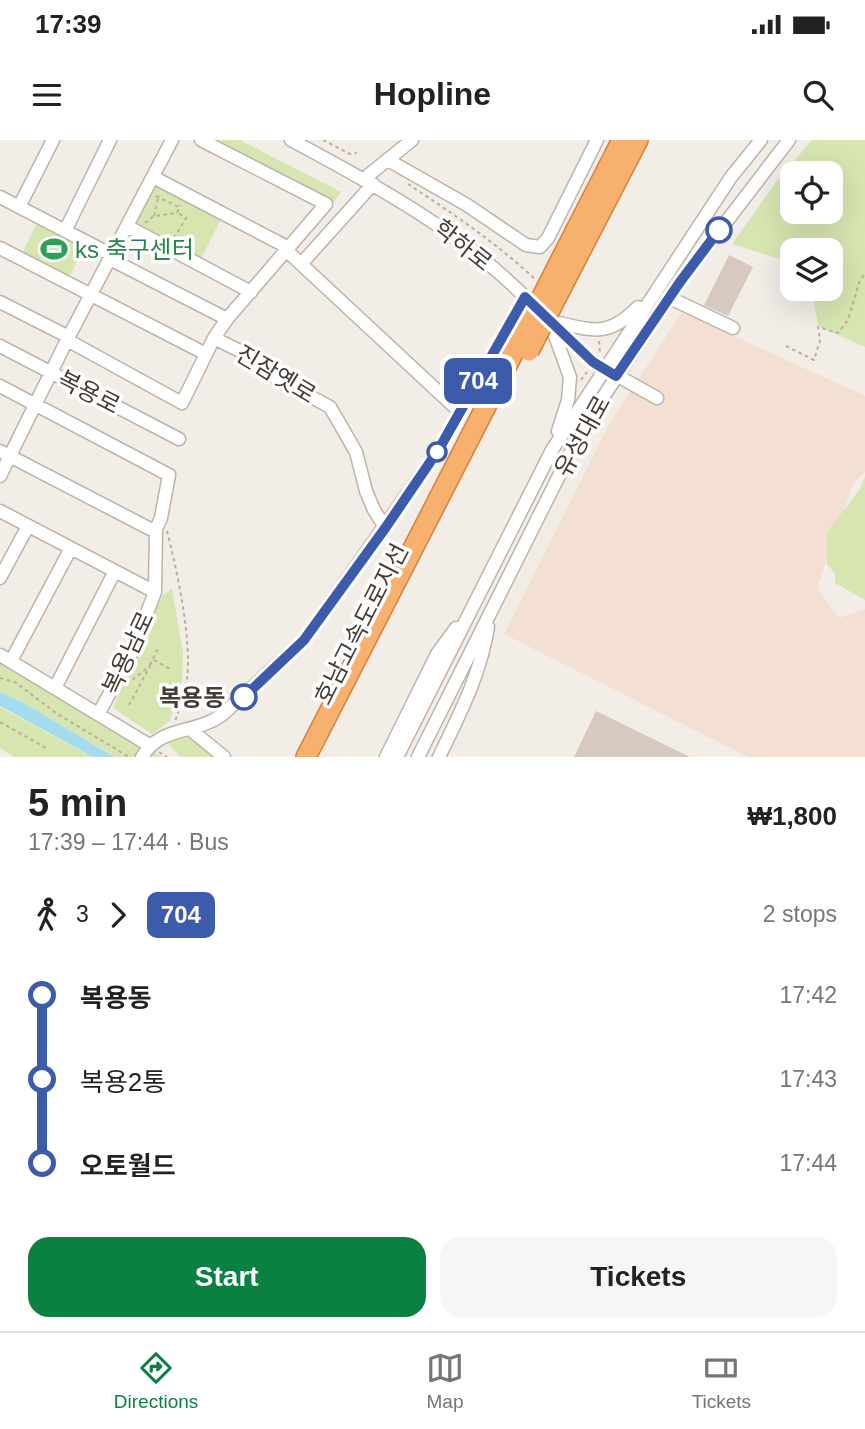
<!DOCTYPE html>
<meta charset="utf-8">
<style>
body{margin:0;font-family:Helvetica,"Noto Sans KR",sans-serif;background:#f6f6f6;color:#222;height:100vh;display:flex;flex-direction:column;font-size:26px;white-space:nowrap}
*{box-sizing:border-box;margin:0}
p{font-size:23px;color:#767676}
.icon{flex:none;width:38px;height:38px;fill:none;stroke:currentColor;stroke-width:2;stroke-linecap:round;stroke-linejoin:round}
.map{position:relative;height:617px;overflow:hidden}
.sheet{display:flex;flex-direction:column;background:#fff;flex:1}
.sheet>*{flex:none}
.badge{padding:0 14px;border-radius:10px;font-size:24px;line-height:46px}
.buttons{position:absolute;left:780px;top:21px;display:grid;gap:14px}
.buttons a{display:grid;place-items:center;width:63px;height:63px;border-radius:14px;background:#fff;box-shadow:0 7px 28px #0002;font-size:35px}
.map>.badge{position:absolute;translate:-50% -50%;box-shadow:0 0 0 4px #fff}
.legs{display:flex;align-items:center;gap:10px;height:77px;padding:0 28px;font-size:23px}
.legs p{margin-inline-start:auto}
.head{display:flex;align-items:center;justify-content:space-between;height:119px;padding:0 28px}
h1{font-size:38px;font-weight:700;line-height:52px}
.button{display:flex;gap:14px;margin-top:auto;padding:14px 28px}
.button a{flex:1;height:80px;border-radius:21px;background:#0b8043;color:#fff;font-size:28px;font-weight:700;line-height:80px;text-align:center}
.button a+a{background:#f6f6f6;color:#222}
ul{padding:0 28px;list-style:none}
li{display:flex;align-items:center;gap:24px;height:84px;font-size:26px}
li i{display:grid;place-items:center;width:10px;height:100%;margin:0 9px;background:currentColor}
li i::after{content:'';width:18px;height:18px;margin:-9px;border:5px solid;border-radius:50%;background:#fff}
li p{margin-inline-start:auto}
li:first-child i{background:linear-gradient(#0000 50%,currentColor 0)}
li:last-child i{background:linear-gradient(currentColor 50%,#0000 0)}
.status{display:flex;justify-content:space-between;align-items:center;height:49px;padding:0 35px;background:#fff;direction:ltr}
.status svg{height:19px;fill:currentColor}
header{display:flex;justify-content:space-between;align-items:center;height:91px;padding:0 28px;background:#fff;font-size:32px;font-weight:700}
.tabs{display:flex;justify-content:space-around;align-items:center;height:98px;border-top:2px solid #e0e0e0;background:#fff;font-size:19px;color:#767676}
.tabs a{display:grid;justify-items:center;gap:4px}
.tabs .selected{color:#0b8043}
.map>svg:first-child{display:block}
.commercial{fill:#f4e0d2}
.green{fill:#d7e5b1;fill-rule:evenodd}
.water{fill:#a5dced}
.building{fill:#d7c9bf}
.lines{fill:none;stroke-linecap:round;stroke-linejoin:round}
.minor-casing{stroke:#bdb3aa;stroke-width:15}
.highway-casing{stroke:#d6823d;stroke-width:22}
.path{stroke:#bfac9b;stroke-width:2;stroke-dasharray:3.5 3.5;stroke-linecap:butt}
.minor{stroke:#fff;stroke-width:12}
.highway{stroke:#f7b06d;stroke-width:19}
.highway-bridge-casing{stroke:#d6823d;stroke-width:22;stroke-linecap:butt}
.highway-bridge{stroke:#f7b06d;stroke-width:19}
.line-1-casing{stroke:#fff;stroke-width:16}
.line-1{stroke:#3d5bab;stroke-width:10}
.stop-1-dot{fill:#fff;stroke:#3d5bab;stroke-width:3.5}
.labels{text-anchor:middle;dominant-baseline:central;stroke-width:7;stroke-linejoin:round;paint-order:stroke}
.street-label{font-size:24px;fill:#453c36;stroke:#fff}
.leisure-label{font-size:24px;fill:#27864d;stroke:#fff;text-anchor:start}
.stop-label{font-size:24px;font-weight:bold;fill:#453c36;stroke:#fff;text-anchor:end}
</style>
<div class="status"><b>17:39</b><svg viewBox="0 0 49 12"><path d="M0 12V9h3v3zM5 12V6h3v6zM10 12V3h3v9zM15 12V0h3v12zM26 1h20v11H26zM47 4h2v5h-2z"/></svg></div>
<header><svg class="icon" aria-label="menu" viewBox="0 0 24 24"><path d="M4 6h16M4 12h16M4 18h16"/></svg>Hopline<svg class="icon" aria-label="search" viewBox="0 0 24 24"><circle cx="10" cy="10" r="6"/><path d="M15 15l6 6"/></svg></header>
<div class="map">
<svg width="865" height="617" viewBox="0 0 865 617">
<rect width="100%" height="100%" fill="#f2ede7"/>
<path class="commercial" d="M682,172L865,256V332L853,344L817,448L839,478L865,469V617H748L504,494L609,284Z"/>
<path class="green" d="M214,0H240L341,52L334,62Z
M812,0H865V207L818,186L812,149H831V110H793V123L732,104L773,46ZM793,33H831V72H793Z
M159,45L222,77L201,119L137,86L135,80L152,47Z
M38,81L85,105L69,138L22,113Z
M865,337V460L835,443V433L827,425V393L859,350Z
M172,449L183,512L182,540L170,581L152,594L113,568L163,455Z
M0,522L75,568L163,617H116L24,563L0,552Z
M0,567L92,617H14L0,608Z
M189,594L218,617H181L168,604L172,597Z"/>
<path class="water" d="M0,552L24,563L115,617H93L0,566Z"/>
<path class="building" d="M729,115L753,127L728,176L704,165Z
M596,571L690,617H574Z"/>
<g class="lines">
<g class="minor-casing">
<path id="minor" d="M291,0C377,46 462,92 530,162
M388,20L467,65L526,105L540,107L548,98L597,0
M153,37L289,108
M365,38L412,0
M0,57L108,113L110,119L227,179
M19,67L53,0
M127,86L251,152
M65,91L110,0
M0,108L206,214
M287,111L460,272
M301,124L373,44
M670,158L733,188
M0,162L65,195L67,200L182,263L214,198L227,179L326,64L201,0
M543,175L593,222L657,258
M550,181C590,189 606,200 638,167
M551,185L570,237L568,260L558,291
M214,198L242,212L271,235L330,267L356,312L366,351L374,370L385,387
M0,206L179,299
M0,246L169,335L161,378L156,389L155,452L132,512L99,573
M0,311L156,392
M0,336L67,200L172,0
M0,371L155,452
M0,438L28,386
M0,515L149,605
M11,521L71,408
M55,548L115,431
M191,590L224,617
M142,617C161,585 194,595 222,575L304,500L439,309L525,157
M386,617L437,514L456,488
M397,617L552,310L731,37L761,0
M418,617L585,284L680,142L789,0
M439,617C460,573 480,536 488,487"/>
</g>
<g class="highway-casing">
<path id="highway" d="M556,129L622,0
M567,137L638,0
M306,617L519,202"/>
</g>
<path class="path" d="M323,0L350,14L357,13
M408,44C452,73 495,102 535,139
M156,56L179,67
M154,76L158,58
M145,83L154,76L177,73L180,65
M174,98L186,78L178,73
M599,201L600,213
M786,206L814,220L820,201L818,187L838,193L848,180L860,140L865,134
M581,240L587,232
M167,391C177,430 192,500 187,539C185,553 180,568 175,581
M154,520L170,529
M150,525L159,506
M0,538L15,542L56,573L129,617
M127,544L150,526L129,565
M0,582L46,608
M159,612L167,617"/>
<use href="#minor" class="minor"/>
<use href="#highway" class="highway"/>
<g class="highway-bridge-casing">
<path id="highway-bridge" d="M519,202L556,129
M529,211L567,137"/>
</g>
<use href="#highway-bridge" class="highway-bridge"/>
</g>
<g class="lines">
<g class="line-1-casing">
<path id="line-1" d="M244,557L304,500L386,387L439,309L525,157L593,222L616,236L680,142L719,90"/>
</g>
<use href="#line-1" class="line-1"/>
</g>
<defs>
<g id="stadium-bare" transform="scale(2.1)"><path d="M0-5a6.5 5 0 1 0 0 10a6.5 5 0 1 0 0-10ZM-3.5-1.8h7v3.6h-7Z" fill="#2e9e5b" stroke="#fff" stroke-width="2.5" paint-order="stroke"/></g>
</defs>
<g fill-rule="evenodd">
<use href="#stadium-bare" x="54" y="109"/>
</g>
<g class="stop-1-dot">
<circle cx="719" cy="90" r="12"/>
<circle cx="437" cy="312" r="9"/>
<circle cx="244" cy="557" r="12"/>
</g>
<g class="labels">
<g class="street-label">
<text transform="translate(463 105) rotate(38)">학하로</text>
<text transform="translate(276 234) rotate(31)">진잠옛로</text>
<text transform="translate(89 252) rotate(27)">복용로</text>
<text transform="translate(582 296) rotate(-61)">유성대로</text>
<text transform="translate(361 484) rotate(-63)">호남고속도로지선</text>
<text transform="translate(128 513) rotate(-65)">복용남로</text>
</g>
<g class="leisure-label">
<text x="75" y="109">ks 축구센터</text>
</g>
<g class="stop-label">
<text x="225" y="557">복용동</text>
</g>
</g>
</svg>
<div class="buttons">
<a><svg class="icon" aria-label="locate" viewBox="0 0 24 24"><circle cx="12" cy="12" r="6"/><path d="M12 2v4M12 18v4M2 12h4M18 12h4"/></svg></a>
<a><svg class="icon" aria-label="layers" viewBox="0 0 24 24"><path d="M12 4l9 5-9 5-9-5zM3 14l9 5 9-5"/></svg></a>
</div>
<b class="badge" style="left:478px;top:241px;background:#3d5bab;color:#fff">704</b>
</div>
<section class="sheet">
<div class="head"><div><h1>5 min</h1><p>17:39 – 17:44 · Bus</p></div><b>₩1,800</b></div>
<div class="legs"><svg class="icon" aria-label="walk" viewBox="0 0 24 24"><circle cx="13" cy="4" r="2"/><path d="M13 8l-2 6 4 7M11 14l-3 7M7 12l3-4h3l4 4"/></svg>3<svg class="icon" aria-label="forward" viewBox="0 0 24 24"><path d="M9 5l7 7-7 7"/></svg><b class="badge" style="background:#3d5bab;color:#fff">704</b><p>2 stops</p></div>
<ul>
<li><i style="color:#3d5bab"></i><b>복용동</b><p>17:42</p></li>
<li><i style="color:#3d5bab"></i><span>복용2통</span><p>17:43</p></li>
<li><i style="color:#3d5bab"></i><b>오토월드</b><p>17:44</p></li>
</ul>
<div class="button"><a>Start</a><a>Tickets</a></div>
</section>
<nav class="tabs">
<a class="selected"><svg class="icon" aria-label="directions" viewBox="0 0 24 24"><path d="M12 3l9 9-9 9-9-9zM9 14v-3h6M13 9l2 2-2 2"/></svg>Directions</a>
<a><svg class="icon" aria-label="map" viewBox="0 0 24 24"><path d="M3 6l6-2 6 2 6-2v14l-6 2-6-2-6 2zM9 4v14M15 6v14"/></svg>Map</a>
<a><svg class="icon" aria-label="tickets" viewBox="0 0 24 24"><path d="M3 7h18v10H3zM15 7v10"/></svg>Tickets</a>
</nav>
